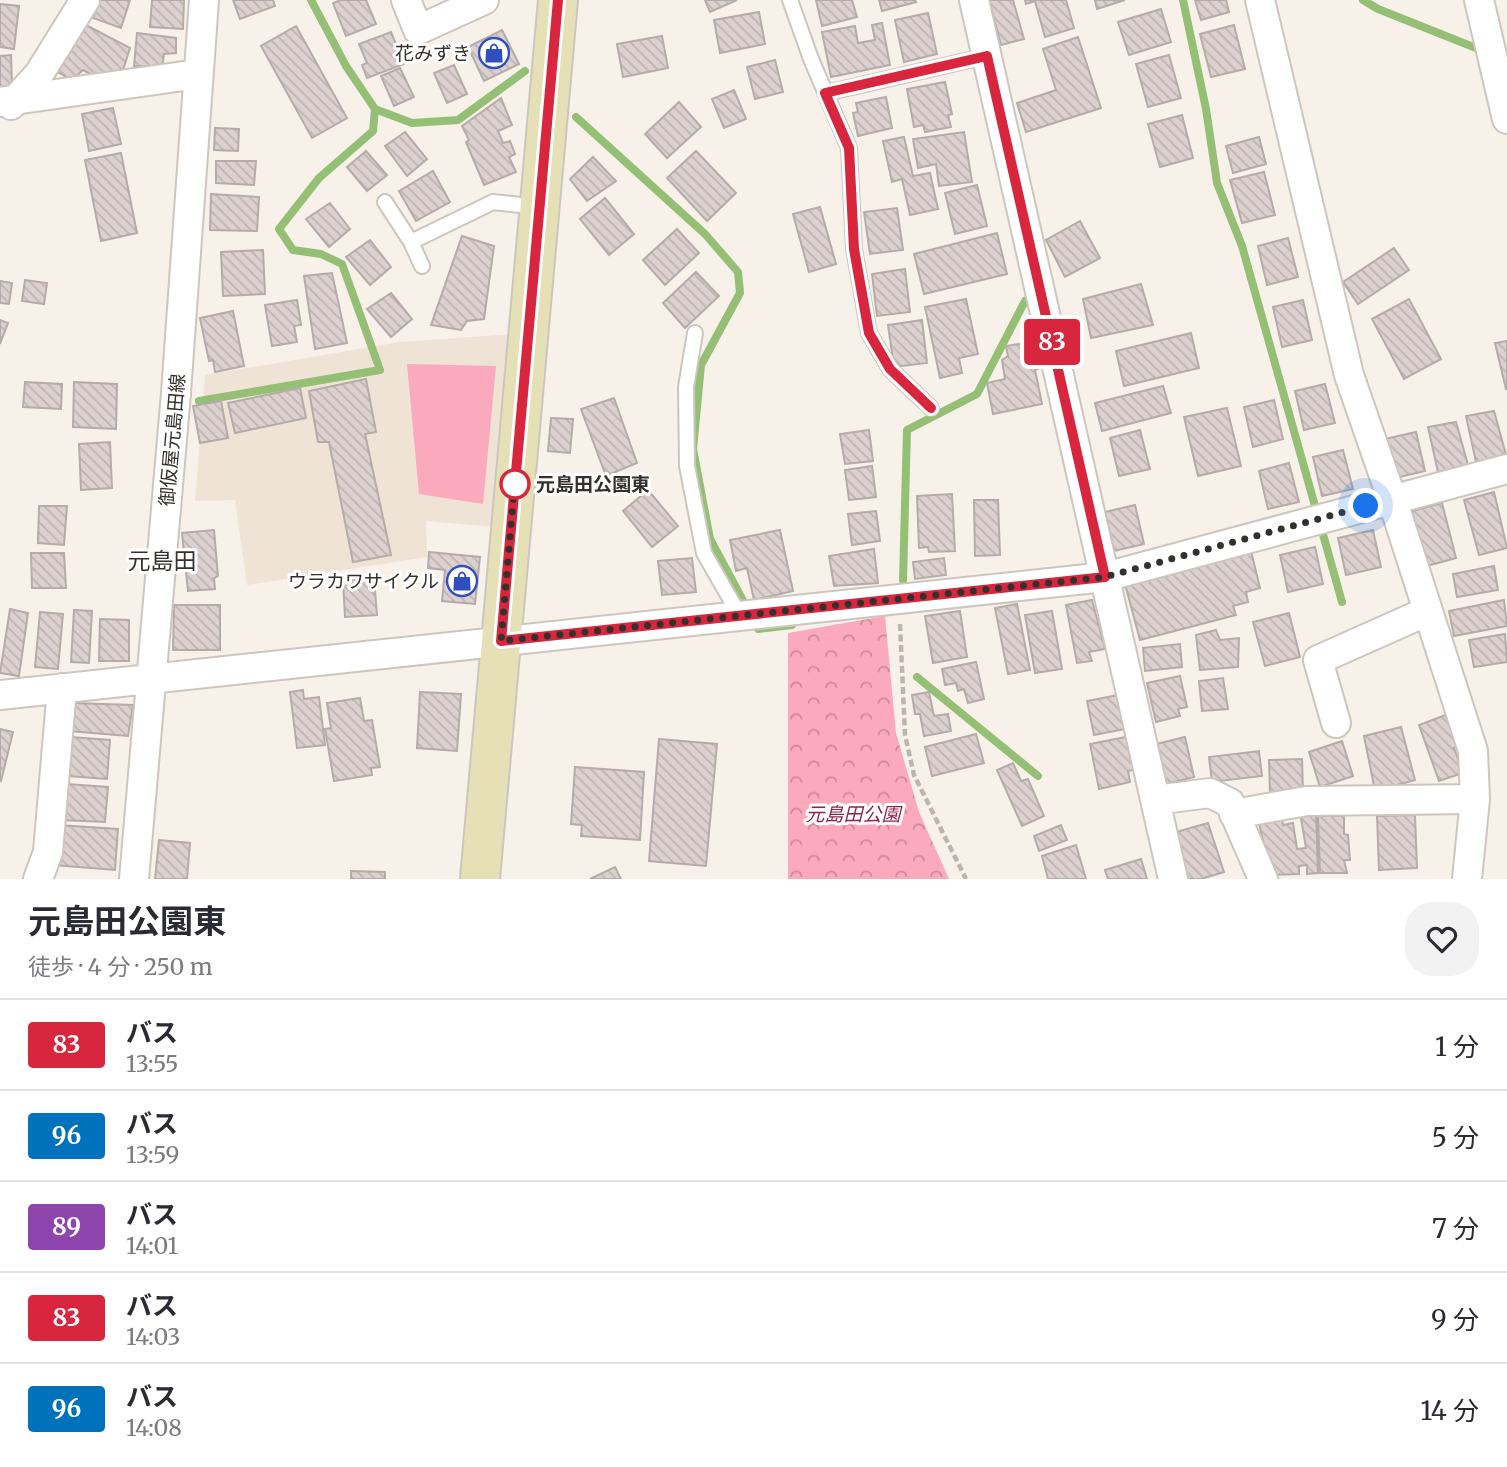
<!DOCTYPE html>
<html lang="ja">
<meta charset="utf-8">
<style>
body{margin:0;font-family:Merriweather,"Noto Sans JP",serif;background:#f2f2f3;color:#2b2b33;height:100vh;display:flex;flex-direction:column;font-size:26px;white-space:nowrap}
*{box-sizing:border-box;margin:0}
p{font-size:23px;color:#7c7c81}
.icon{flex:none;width:38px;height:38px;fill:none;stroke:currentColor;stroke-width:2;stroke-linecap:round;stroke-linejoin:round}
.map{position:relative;height:879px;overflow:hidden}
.panel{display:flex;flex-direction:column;background:#fff;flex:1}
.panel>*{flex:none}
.badge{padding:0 14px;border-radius:5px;font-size:24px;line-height:46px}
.you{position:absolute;width:35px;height:35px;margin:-18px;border:5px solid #fff;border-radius:50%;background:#1a73e8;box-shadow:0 0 0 10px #1a73e833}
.map>.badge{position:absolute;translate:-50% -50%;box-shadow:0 0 0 4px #fff}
.round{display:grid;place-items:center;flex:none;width:74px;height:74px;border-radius:28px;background:#f2f2f3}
.head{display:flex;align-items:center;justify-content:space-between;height:119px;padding:0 28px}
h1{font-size:33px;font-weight:700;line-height:52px}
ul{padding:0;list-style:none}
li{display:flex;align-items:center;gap:21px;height:91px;padding:0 28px;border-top:2px solid #e1e1e2}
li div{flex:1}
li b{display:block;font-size:26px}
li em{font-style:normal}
li .badge{min-width:77px;font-weight:700;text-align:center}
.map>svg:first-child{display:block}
.built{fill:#efe3d6}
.forest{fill:url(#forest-crowns)}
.pitch{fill:#fba9bc}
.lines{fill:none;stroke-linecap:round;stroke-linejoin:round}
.stream{stroke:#94bf74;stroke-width:8}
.building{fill:url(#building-back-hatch);stroke:#b5aba8;stroke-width:2}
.lane-casing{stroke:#cdc6bf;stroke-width:18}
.street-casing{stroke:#cdc6bf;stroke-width:32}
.secondary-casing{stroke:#cdc6bf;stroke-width:42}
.path{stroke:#bbb5af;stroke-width:4.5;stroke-dasharray:7 3.5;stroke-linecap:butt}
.lane{stroke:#fff;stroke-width:14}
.street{stroke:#fff;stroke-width:28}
.secondary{stroke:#e6e0b7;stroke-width:38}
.line-casing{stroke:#fff;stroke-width:16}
.line{stroke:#d7263d;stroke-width:10}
.walk{stroke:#33302d;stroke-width:7;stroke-dasharray:0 12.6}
.stop-dot{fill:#fff;stroke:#d7263d;stroke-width:3.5}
.labels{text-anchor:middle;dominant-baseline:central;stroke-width:6;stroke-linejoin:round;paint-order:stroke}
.poi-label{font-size:19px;fill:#33302d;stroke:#fff;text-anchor:end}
.street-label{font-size:19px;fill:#33302d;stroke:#fff}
.stop-label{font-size:19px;font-weight:bold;fill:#33302d;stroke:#fff;text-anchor:start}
.park-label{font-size:19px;font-style:italic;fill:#8d2548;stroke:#fff}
.quarter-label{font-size:23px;fill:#33302d;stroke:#fff}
</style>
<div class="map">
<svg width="1507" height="879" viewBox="0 0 1507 879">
<defs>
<pattern id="forest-crowns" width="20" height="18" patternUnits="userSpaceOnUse" patternTransform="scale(1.75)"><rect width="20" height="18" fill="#fba9bc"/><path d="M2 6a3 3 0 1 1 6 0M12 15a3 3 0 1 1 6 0" fill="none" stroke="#cc8a99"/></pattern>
<pattern id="building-back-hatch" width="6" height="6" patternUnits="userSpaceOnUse" patternTransform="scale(1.75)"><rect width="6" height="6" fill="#dcd1ce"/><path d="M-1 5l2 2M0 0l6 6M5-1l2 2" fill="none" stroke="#bdb4b1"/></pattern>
</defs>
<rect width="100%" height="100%" fill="#f8f1ea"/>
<path class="built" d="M513,334L495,527L426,521L427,557L247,585L235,500L195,501L205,375L400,342Z"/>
<path class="forest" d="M885,616L896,733L919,812L949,879H788V633Z"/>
<path class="pitch" d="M407,364L496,366L483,504L419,494Z"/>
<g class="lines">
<path class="stream" d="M311,0L346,66L375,109L412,123L458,120L525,71
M1183,0L1206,109L1217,183L1242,246L1342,602
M1363,0L1378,9L1476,48
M576,117L705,234L738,272L740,293L701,365L693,449L710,539L748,610
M199,401L380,370L342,264L321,254L293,250L279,229L319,178L373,131L375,109
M903,580L907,430L977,394L1025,301
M754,622L758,629L792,625
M917,677L1038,776"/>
</g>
<path class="building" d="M99,0H130L121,28L93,18Z
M152,0H184L183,29L150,27Z
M233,0H273L275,6L240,19Z
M341,0H366L376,24L346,36L333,3Z
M705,0H737L710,12Z
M816,0H852L857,17L822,26Z
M879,0H915L916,2L882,11Z
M989,0H1013L1024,39L1001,45Z
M1025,0H1066L1074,28L1045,37L1035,1L1026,4Z
M1095,0H1125L1097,9Z
M1195,0H1226L1229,12L1201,20Z
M0,4L19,6L14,49L0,47Z
M1161,9L1171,42L1129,55L1118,22Z
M759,12L765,44L720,53L714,20Z
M928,13L937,54L904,62L895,20Z
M882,23L890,65L831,77L822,32L855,26L858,43L875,40L872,25Z
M84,24L130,48L122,73L96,77L83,70L72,80L52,69Z
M1234,25L1245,69L1211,77L1200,34Z
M296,26L347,118L312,138L261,46Z
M502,30L519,64L484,81L468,47Z
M391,32L404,64L367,78L362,65L367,63L359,44Z
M137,33L176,38V53L164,54L162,67L134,66Z
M662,36L668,68L623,77L617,44Z
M1078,37L1101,108L1026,132L1017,103L1056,90L1043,49Z
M11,55L12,88L0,87V56Z
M1169,55L1181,98L1148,107L1136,64Z
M775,60L783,92L755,99L747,67Z
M454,65L467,94L447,103L434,73Z
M400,68L414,97L394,106L381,76Z
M945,82L952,114L948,115L951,127L925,132L923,125L914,127L907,89Z
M734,90L746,119L724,128L712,99Z
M886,97L892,128L858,136L853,113L858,112L856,103Z
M501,98L512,125L498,131L503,143L510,141L515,154L509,157L516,172L484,185L466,142L469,140L462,126Z
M679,102L701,127L667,158L645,134Z
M113,108L121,144L89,151L82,114Z
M1182,115L1193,158L1160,167L1148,124Z
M215,128L239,129L238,151L214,150Z
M405,132L427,159L407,176L385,146Z
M964,132L972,182L939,186L936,164L918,168L913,139Z
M904,137L913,176L930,173L938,209L910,215L902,179L892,182L883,141Z
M1259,137L1266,164L1233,173L1226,146Z
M366,151L387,175L367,191L347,167Z
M696,151L736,193L707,221L667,178Z
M121,153L137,233L101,241L85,160Z
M593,157L616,181L587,201L570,179Z
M216,161H256L254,185L216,183Z
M433,171L450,202L416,221L399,191Z
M1264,172L1275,215L1242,223L1230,180Z
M977,185L987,226L955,234L945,193Z
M211,194L259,197L257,231L210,230Z
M605,198L634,234L609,255L580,219Z
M330,203L350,229L329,247L306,219Z
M820,207L836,264L809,272L793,214Z
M897,208L903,250L870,254L864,212Z
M1080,221L1100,258L1065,277L1046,240Z
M677,229L699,253L665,285L643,260Z
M997,233L1007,274L924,294L914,254Z
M462,236L494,246L484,319L467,321L461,330L431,325Z
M1288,238L1298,277L1267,285L1258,246Z
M370,240L391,267L370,285L346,257Z
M1394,248L1409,270L1358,304L1343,282Z
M263,250L265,294L223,296L221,252Z
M905,269L910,312L877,316L872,274Z
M696,272L719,296L685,328L663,303Z
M332,273L347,343L315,349L304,276Z
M25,280L47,283L44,304L22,301Z
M0,281L12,283L9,304L0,303Z
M1141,284L1153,325L1091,338L1083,299Z
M391,293L412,319L391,337L367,309Z
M966,299L978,354L959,358L962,373L940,378L925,307Z
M1409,299L1441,359L1404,379L1372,319Z
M297,300L301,325L294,326L297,342L272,346L265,305Z
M1303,300L1312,340L1282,347L1273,307Z
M233,311L244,366L215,372L213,360L209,361L200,318Z
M0,320L8,323L0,344Z
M922,320L927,363L894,367L888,325Z
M1191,333L1199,368L1124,386L1116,351Z
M1038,341L1042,367L1035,370L1042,404L993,414L987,383L1005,379L1002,360L1008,356L1006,346Z
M1507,341V388L1506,389L1495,343Z
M366,379L376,432L365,434L391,555L353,562L329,442H318L309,391Z
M25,382L62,384L61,409L23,407Z
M74,382L117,384L116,429L73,427Z
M1325,384L1335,423L1304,430L1295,391Z
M1163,386L1171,413L1102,431L1095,403Z
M300,388L306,418L235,433L228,403Z
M614,398L637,463L606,476L581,409Z
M1274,400L1283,439L1253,447L1244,407Z
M221,401L228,438L200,443L193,406Z
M1227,408L1241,466L1198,476L1184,417Z
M1494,411L1506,455L1476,462L1466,416Z
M551,418L573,419L570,453L548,451Z
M1456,422L1468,465L1438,472L1428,427Z
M869,430L873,461L845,464L840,434Z
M1140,430L1150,469L1119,476L1110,438Z
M1416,432L1425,471L1395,478L1385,439Z
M110,442L112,488L81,490L79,444Z
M1343,450L1353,489L1322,496L1313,457Z
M1289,463L1299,502L1268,509L1259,471Z
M872,466L876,497L849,500L845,470Z
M648,490L678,526L652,547L623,511Z
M1494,492L1507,548L1479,555L1464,500Z
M952,494L955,551L929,552L928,547L919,548L917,496Z
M974,500H998L1000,555L975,556Z
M1442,503L1456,558L1427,566L1412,511Z
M1135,505L1144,544L1114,551L1105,512Z
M39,506H67L64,545L38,543Z
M876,511L880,541L852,545L848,514Z
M214,530L218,576L214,578L215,589L188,591L182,533Z
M780,530L793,591L754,600L747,568L736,571L730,540Z
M1373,530L1381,567L1346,575L1338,538Z
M1315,547L1323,584L1288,592L1280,555Z
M874,549L878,583L834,586L829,556Z
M1251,551L1260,588L1246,592L1248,602L1233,606L1236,615L1140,640L1125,584Z
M429,552L480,557L475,604L442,601L445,570L428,568Z
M31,553H64L66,588H32Z
M692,558L696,592L662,595L658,561Z
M944,558L946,575L915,579L913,562Z
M1494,566L1498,590L1457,597L1453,574Z
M374,578L377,615L345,617L343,581Z
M1092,600L1105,649L1089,652L1092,661L1077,663L1066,605Z
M1504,600L1507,626L1454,636L1449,611Z
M1017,604L1030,670L1008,674L995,608Z
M174,605H220V650H173Z
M10,609L28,613L19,676L0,673Z
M74,610L92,611L89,663L71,662Z
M960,611L967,657L933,663L925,616Z
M1052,611L1062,669L1035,673L1025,615Z
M40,612L63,614L58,669L35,667Z
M1289,613L1300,657L1265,666L1253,622Z
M100,619L129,620V661H99Z
M1216,630L1220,640L1239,638L1238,667L1200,670L1196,635Z
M1505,634L1507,662L1474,667L1469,640Z
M1180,644L1182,667L1145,671L1143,648Z
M976,662L984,699L968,703L964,689L958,691L956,683L945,685L942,669Z
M1180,676L1187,707L1178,709L1180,716L1156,722L1147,683Z
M1223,678L1228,709L1202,711L1199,681Z
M303,690L304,699L319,697L325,745L297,748L290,692Z
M420,692L461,694L457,751L417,748Z
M929,692L934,716L948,714L951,731L924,736L920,714H915L912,695Z
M1118,695L1125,729L1094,735L1087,701Z
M360,698L364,721L372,720L380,767L371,768L372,775L334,781L325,729L331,728L327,703Z
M73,703L133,705L128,736L69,731Z
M1448,714L1459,745L1454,748L1463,773L1439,781L1419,725Z
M1401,727L1415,780L1375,791L1364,736Z
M0,729L13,732L1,781L0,780Z
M976,734L984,763L932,776L925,747Z
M71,737L110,740L107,779L68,776Z
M1126,737L1133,770L1128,771L1130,782L1099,789L1090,744Z
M1185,737L1194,777L1166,784L1156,744Z
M659,739L717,744L706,866L649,861Z
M1342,741L1353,776L1320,787L1309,752Z
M1259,751L1262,776L1212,782L1209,757Z
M1302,759L1303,793H1270L1269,760Z
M1013,763L1021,781L1028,779L1044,816L1022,826L997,770Z
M575,767L644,772L640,840L581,836L582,825L571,824Z
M67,784L108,787L105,822L61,820Z
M1316,810L1318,873L1307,874V865L1299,866V874L1271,875L1258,819L1281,815L1283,825L1293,823L1297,849L1306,848L1300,812Z
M1415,815L1417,868L1379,870L1377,816Z
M1318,816H1344V834L1348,835L1350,860H1344L1347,873H1320Z
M1208,823L1224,872L1201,879H1188L1173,833Z
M57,825L118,829L115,870L54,865Z
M1061,825L1067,840L1039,851L1034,836Z
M159,840L190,843L187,879H155Z
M1076,845L1086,879H1048L1042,856Z
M1141,859L1147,879H1108L1105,870Z
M615,867L621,879H590Z
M351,871L385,872V879H351Z"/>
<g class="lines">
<g class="lane-casing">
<path id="lane" d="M790,0L811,59L849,148L854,249L869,333L890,369L931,408
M826,93L987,56
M385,202L411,242L422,266
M411,242L493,202L538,207
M695,333L686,387L687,466L704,553L740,616"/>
</g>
<g class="street-casing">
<path id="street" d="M406,0L418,30L484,0
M974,0L1173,879
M1260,0L1349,375L1392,499L1473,751L1475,799L1467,879
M1479,0L1507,119
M0,102L198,74
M11,105L39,74L85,0
M0,695L1105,577L1507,469
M1336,723L1318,660L1428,611
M1155,800L1210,793L1230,803L1263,879
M1234,814L1307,801L1475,799
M38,879L48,852L62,688
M134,879L176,393L204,0"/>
</g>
<g class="secondary-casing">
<path id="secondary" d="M480,879L558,0"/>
</g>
<path class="path" d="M900,624L905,735L914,775L966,879"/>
<use href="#lane" class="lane"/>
<use href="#street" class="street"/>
<use href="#secondary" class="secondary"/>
</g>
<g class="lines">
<g class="line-casing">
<path id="line" d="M558,0L501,641L1105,577L987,56L825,93L849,148L854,249L869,333L890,369L931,408"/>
</g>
<use href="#line" class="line"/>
<path class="walk" d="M515,484V479L501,641L1105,577L1366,506"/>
</g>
<defs>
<g id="shop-ring" transform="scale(1.575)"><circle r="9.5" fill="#fff" stroke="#314ebe" stroke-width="1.5"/><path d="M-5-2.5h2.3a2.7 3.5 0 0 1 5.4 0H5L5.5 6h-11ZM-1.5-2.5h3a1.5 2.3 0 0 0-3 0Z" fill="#314ebe"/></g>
</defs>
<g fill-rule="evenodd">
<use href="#shop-ring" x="494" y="53"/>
<use href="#shop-ring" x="462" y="581"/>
</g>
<circle class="stop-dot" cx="515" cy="484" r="14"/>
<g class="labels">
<g class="poi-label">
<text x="471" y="53">花みずき</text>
<text x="439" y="581">ウラカワサイクル</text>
</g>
<g class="street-label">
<text transform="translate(172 440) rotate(-85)">御仮屋元島田線</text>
</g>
<g class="stop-label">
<text x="536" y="484">元島田公園東</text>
</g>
<g class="park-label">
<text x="853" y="814">元島田公園</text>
</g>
<g class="quarter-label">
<text x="162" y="560">元島田</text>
</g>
</g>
</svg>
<div class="you" style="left:1366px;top:506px"></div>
<b class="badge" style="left:1052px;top:342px;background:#d7263d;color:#fff">83</b>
</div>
<section class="panel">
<div class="head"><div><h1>元島田公園東</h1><p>徒歩 · 4 分 · 250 m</p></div><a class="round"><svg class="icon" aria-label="heart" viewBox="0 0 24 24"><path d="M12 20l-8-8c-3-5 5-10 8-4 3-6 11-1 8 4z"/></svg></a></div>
<ul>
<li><span class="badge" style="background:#d7263d;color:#fff">83</span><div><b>バス</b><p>13:55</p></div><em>1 分</em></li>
<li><span class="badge" style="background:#0072bc;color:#fff">96</span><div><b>バス</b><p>13:59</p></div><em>5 分</em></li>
<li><span class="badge" style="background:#8e44ad;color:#fff">89</span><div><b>バス</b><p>14:01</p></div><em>7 分</em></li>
<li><span class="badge" style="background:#d7263d;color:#fff">83</span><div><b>バス</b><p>14:03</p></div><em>9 分</em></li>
<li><span class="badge" style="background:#0072bc;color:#fff">96</span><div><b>バス</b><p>14:08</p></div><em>14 分</em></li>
</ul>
</section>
